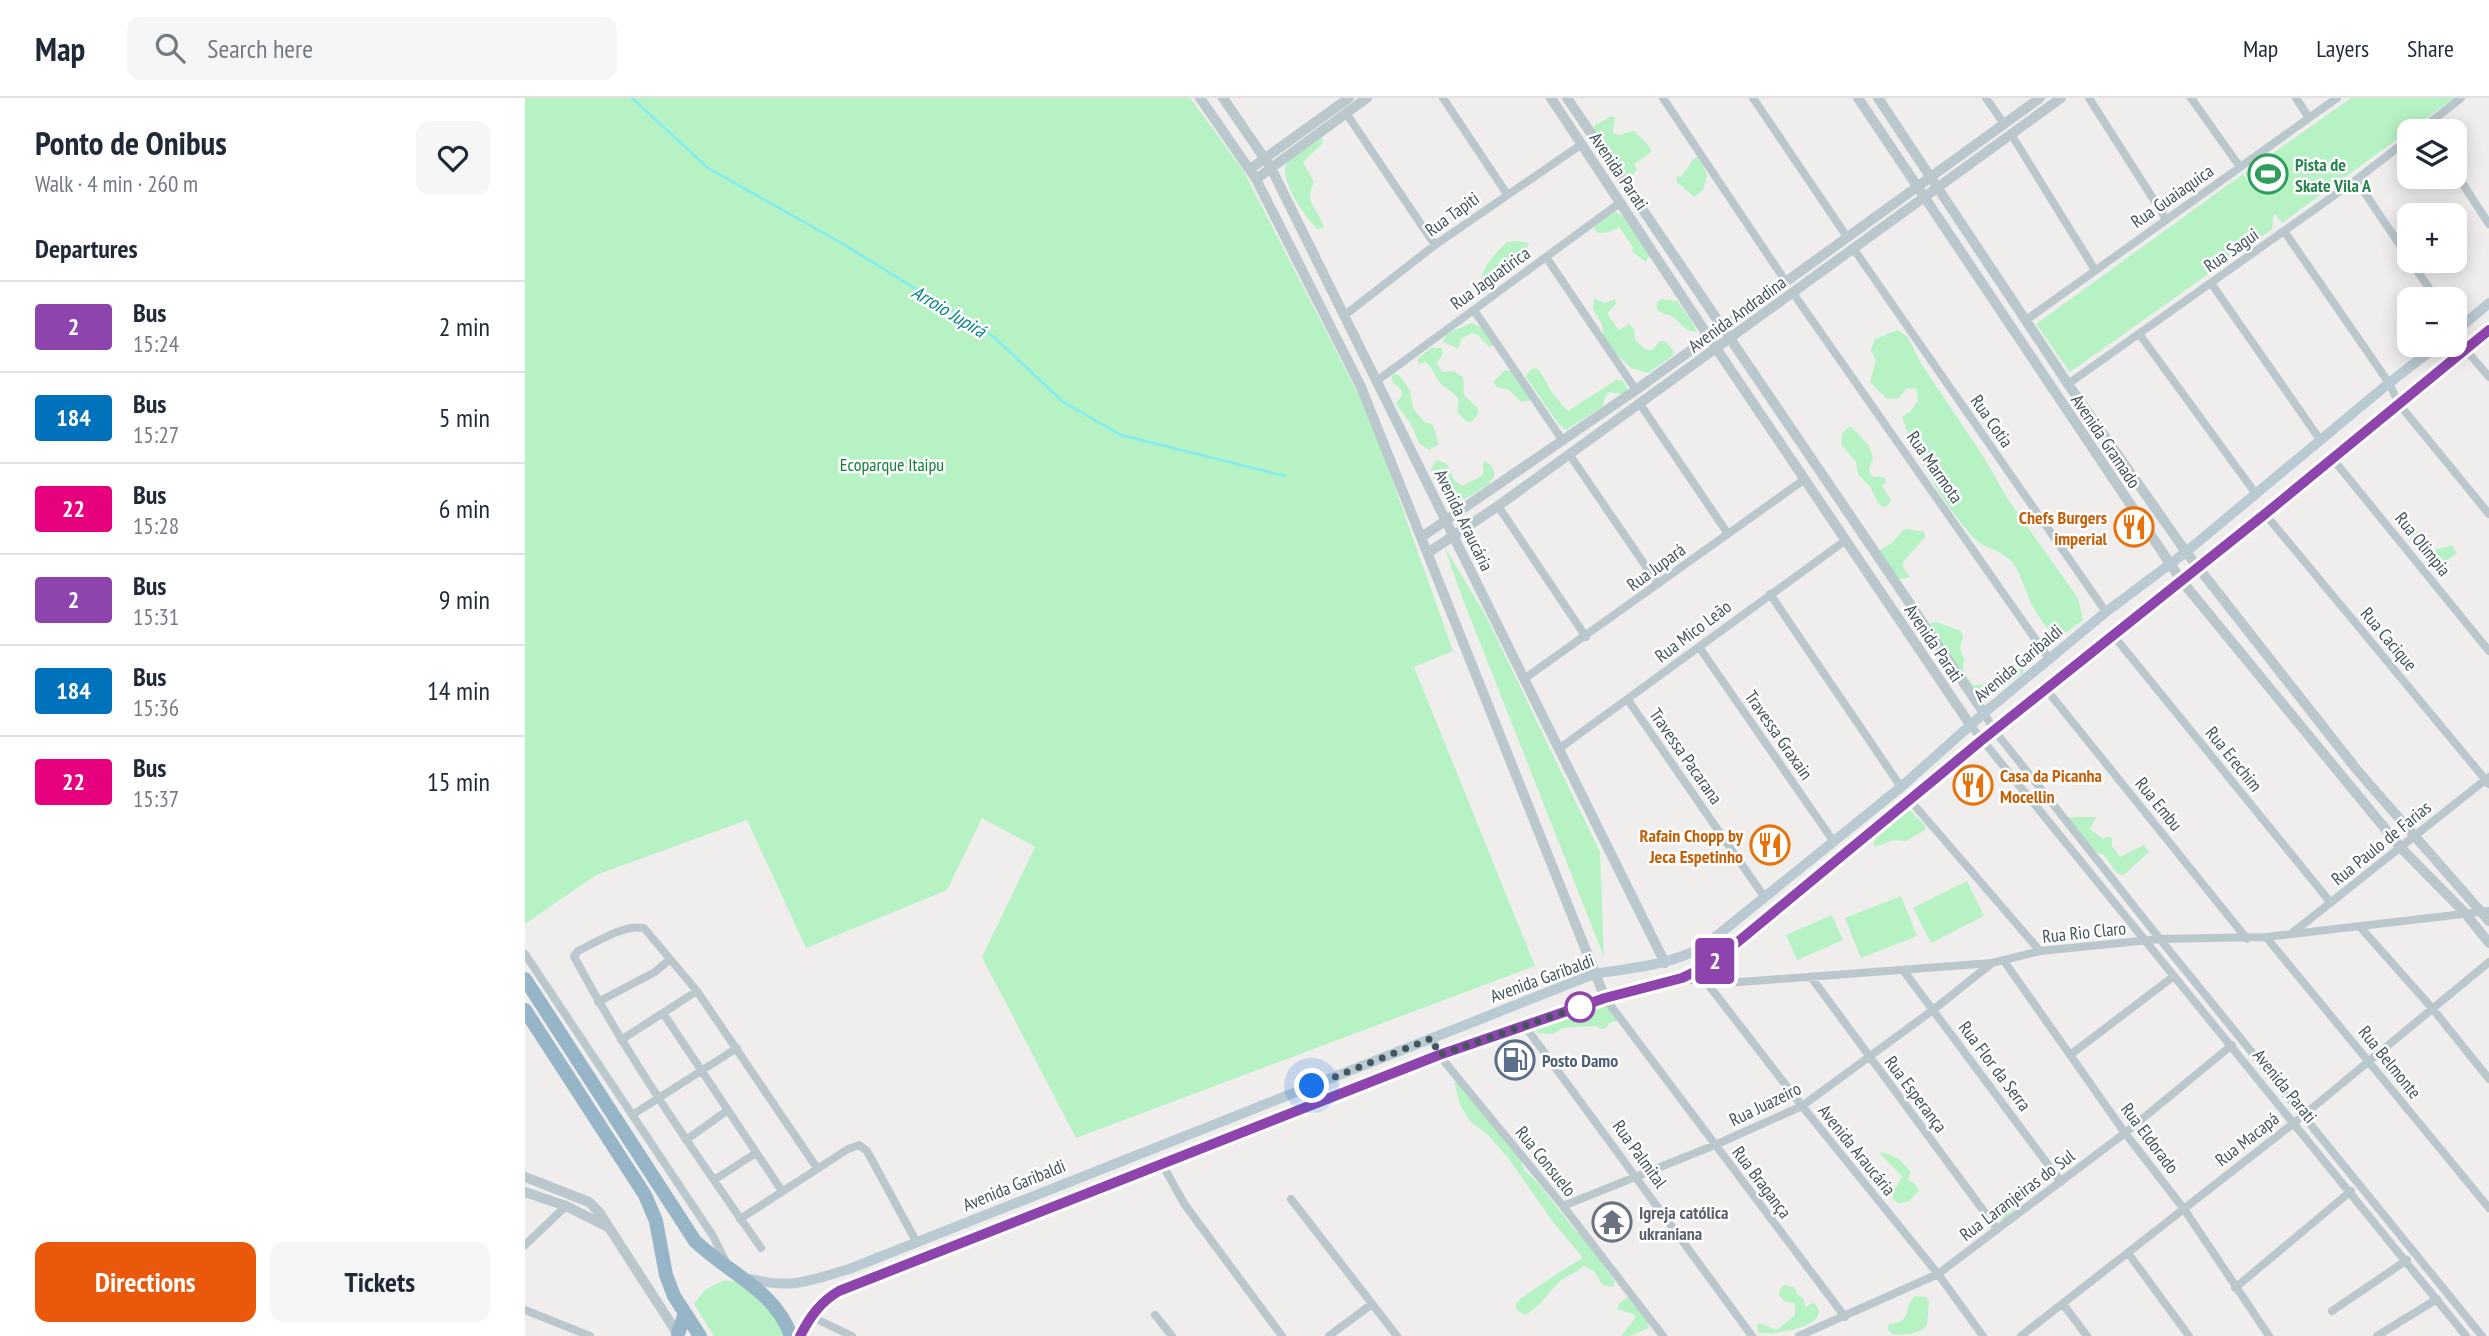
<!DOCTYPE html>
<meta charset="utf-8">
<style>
body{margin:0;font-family:"PT Sans Narrow",sans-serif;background:#f6f6f7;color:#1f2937;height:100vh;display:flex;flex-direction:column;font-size:26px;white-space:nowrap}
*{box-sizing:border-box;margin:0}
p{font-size:23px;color:#747a83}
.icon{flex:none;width:38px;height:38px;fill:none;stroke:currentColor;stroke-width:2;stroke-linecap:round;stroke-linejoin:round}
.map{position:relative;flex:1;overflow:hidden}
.drawer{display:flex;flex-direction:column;background:#fff;width:525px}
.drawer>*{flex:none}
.badge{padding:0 14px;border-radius:5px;font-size:24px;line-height:46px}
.controls{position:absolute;left:1872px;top:21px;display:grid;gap:14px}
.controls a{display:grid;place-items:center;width:70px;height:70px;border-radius:14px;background:#fff;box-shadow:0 4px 18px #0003;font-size:35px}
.you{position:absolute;width:35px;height:35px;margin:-18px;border:5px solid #fff;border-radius:50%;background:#1a73e8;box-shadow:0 0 0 10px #1a73e833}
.map>.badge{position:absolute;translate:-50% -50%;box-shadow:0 0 0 4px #fff}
h2{padding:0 35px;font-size:26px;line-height:63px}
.round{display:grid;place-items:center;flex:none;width:74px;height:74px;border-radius:14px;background:#f6f6f7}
.headline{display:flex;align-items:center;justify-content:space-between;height:119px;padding:0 35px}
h1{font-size:33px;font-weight:700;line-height:52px}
.primary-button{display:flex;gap:14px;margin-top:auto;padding:14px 35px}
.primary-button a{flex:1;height:80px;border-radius:14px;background:#ea580c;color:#fff;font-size:28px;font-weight:700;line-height:80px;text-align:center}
.primary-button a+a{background:#f6f6f7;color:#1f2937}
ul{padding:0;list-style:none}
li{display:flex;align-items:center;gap:21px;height:91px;padding:0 35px;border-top:2px solid #e0e1e3}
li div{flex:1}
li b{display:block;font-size:26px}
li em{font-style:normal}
li .badge{min-width:77px;font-weight:700;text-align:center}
header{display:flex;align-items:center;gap:42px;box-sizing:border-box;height:98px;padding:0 35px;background:#fff;border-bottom:2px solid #e0e1e3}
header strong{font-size:33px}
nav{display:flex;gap:38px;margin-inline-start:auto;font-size:24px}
.search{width:490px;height:63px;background:#f6f6f7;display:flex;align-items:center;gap:18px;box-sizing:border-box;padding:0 24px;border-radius:14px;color:#747a83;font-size:26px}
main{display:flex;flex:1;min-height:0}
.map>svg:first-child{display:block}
.green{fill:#b7f2c4}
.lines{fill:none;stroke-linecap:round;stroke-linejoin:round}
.stream{stroke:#81edf2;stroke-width:2.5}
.minor{stroke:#bac8ce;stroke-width:8}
.tertiary{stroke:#bac8ce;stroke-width:10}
.secondary{stroke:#b9cad3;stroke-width:10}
.trunk{stroke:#96b6c8;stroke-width:14}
.line-casing{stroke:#fff;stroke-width:16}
.line{stroke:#8e44ad;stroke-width:10}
.walk{stroke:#44545c;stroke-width:7;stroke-dasharray:0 12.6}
.stop-dot{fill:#fff;stroke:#8e44ad;stroke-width:3.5}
.labels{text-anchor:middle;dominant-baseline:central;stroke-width:5;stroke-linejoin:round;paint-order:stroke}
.leisure-label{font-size:18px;font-weight:bold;fill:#27864d;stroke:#fff;text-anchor:start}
.street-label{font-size:18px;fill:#44545c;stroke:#fff}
.park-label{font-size:18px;fill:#108237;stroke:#fff}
.food-label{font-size:18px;font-weight:bold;fill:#c56008;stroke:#fff;text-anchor:end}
.service-label{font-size:18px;font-weight:bold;fill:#4e5e75;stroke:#fff;text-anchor:start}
.worship-label{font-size:18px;font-weight:bold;fill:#5b616d;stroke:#fff;text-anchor:start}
.water-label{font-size:19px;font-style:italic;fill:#068289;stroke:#fff}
</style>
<header>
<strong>Map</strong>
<div class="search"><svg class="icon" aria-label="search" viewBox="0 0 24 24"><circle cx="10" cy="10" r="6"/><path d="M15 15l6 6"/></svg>Search here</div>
<nav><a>Map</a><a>Layers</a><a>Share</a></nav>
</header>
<main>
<section class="drawer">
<div class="headline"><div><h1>Ponto de Onibus</h1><p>Walk · 4 min · 260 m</p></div><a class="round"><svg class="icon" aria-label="heart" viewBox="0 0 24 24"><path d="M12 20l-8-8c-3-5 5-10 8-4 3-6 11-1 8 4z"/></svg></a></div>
<h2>Departures</h2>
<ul>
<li><span class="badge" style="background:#8e44ad;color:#fff">2</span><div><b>Bus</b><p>15:24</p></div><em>2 min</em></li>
<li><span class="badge" style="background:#0072bc;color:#fff">184</span><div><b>Bus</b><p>15:27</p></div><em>5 min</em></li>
<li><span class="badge" style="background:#e6007e;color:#fff">22</span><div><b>Bus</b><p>15:28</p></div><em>6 min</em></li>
<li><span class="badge" style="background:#8e44ad;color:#fff">2</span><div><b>Bus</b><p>15:31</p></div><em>9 min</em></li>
<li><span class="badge" style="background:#0072bc;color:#fff">184</span><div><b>Bus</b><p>15:36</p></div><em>14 min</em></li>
<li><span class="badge" style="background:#e6007e;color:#fff">22</span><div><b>Bus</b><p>15:37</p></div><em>15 min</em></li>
</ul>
<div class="primary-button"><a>Directions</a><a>Tickets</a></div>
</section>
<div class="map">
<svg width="1964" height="1238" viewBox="0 0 1964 1238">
<rect width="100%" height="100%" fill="#f0eded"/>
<path class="green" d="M0,0H665L718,72L845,319L928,553L889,569L1010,868L551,1040L457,859L510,749L457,720L422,792L281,850L222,722L71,777L0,826Z
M1826,0H1929L1757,125L1749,115L1747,131L1545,274L1511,226L1718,76L1730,92L1720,75Z
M1085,19H1090L1088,35L1093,37L1109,33L1125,49L1126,54L1109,66L1112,71L1105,81L1099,79L1068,33L1070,27Z
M797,39L798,45L778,64L789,84C778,106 794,110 799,130L793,131C782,124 754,80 761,67C765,59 789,43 797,39Z
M1170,59H1175L1182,78L1178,92L1169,99L1152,84L1151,78L1156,79Z
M1090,113L1099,119L1126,155L1121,164L1107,154L1108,149L1094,129L1084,134L1072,135L1069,130L1071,125Z
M993,143L1004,145L996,165L977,178L969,189L961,195L951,197C955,188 956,178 960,170C966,160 974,152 982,144Z
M1069,200L1080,205L1090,201L1091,206L1083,214L1084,219L1094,232L1104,226L1109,231L1110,242L1121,252H1127L1135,243L1141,244L1148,252L1149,257L1123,275L1106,270L1089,254L1079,239L1077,226L1068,211Z
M1136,201L1152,203L1166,222L1172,234C1158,233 1158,226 1148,219C1142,215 1137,217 1132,211V205Z
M947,225L957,230L969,247L964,249L953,237L947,235L937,240L933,251L917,243L925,234Z
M1373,232L1382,238L1397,267L1460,361L1482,400L1553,500L1558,522L1540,535L1529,538C1518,526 1509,513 1503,498C1498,486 1495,474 1487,464C1476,451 1458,451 1447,438C1419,407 1390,358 1377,319L1386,313L1393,302L1391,290L1381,291L1374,300L1362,301L1345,284L1351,263L1346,252L1350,241Z
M906,250H917L918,256L912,265L917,274L928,273L938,279L939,297L953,310V316L946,324L941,323L932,314L934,302C929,294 923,292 917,287C909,280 911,272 900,264L894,266L892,261Z
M1009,270L1014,272L1028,296L1043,313L1091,282H1097L1104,293L1101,297L1084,294L1080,299L1077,309L1041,332L1032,324L1001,279L1004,273Z
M980,272L986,273L1007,302L996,304L984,292L972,289L968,284Z
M870,275L875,278L885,292L888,310L898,323L908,327L914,346L904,352L894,345L886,326L871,306L877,297L876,291L868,285L866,279Z
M1326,328L1344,348L1348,360L1344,370L1345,376L1349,379H1360L1361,384L1357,388L1366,402L1363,407L1358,409L1353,405L1346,390L1333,376L1331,364L1316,346L1317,335Z
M912,362L922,366L929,382L937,388L957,378L959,373L958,368L959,363L966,367L970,377L964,386L940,401C925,395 908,389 906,371Z
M1875,418C1893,427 1895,442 1909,452L1927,447L1932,455L1918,465L1901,461L1868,420Z
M1384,431L1399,434L1400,439L1378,464V469L1385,479L1368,483L1352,454L1367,445L1378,432Z
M919,448L961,518L1075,754L1079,859L937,499Z
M1411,524L1436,533L1438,538L1435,550L1439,561L1438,573L1448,587C1471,589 1482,566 1498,564V575L1466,598L1450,600L1406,530V525Z
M1382,710L1400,727V732L1381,743L1368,742L1350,749L1348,745L1354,735Z
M1549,719H1571L1565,731L1578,741L1583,738L1587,740V748L1595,759L1619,747L1624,754L1601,775L1597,777L1592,775L1579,757L1571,754L1540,721Z
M1442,783L1459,818L1406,845L1388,810Z
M1376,798L1392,838L1336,860L1320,820Z
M1307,817L1318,842L1272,862L1261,837Z
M1081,905L1094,922L1084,925L1081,930L1076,931L1071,928L1038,930L1028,936L1011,935L1014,925Z
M929,984L938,988L993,1057L1000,1073L1014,1086L1049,1131L1060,1140L1090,1184L1088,1189L1078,1187L1069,1173L1059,1168C1050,1176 1040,1178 1034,1184C1023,1195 1015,1209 1000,1217L991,1211V1206L995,1201L1036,1173L1058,1160L1028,1124L984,1061L963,1037L945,1023L935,1007Z
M1358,1054L1374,1061L1386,1074L1383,1081L1390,1086L1394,1093L1384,1103L1374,1106L1368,1101L1367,1092L1372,1088L1377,1078L1355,1056Z
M1504,1092L1508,1095C1503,1102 1498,1100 1493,1106C1487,1114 1485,1119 1475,1123L1468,1114L1471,1105L1481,1099L1488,1101L1496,1093Z
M198,1183C231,1180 246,1215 262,1238H189L169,1206L181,1191Z
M1259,1187L1270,1190L1272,1196L1279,1201L1280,1209L1288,1205L1291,1206L1294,1214L1292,1220C1282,1231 1246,1238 1233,1234L1232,1226L1234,1225L1252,1232L1270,1217V1206L1259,1203L1254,1197L1255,1191Z
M1390,1198L1401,1199L1404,1204L1402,1227C1395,1236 1377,1238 1367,1236L1363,1231L1364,1226C1368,1225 1372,1225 1376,1223C1384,1220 1380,1206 1390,1198Z
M1102,1199C1111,1206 1123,1218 1124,1230L1105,1238H1096L1111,1219L1108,1216L1092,1211L1094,1206Z"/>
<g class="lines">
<path class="stream" d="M107,0L183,70L318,146L469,239L538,304L596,337L760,378"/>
<path class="minor" d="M918,0L982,96
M1138,0L1261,184
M1228,0L1322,139
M1461,0L1479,26
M1564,0L1641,121
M1666,0L1715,69
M1771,0L1784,20
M821,15L910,147
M1894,33L1936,0
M1486,36L1570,172
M1930,74L1964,126
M1831,82L1885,162
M1759,133L1864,285L1874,306L1964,416
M1328,150L1581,514
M1021,159L1111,292
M1885,163L1912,201
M1686,185L1796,343
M1268,195L1525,562
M949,212L1038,343
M820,217L910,147L1057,46
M1501,222L1812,0
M1615,237L1731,396
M1941,252L1964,279
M853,282L1096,104
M1543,286L1831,82L1885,40
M1115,306L1203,436
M1044,356L1133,486
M1807,360L1964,553
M973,408L1061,539
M1740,416L1964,686
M1245,496L1376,689
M1588,537L1806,805
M1174,549L1309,744
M999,581L1280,381
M1521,591L1722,841
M1103,602L1240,800
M1459,615L1469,632L1635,841L1957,1238
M1446,628L1941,1238
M1035,650L1321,442
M1384,701L1515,853
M1836,830L1907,910L1964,981
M1766,836L1964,679
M1741,839L1964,1110
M0,856L188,1138L201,1164
M1479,863L1600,1035L1659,1111L1744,1238
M1378,872L1536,1084
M1286,879L1472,1131
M1157,880L1182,885H1202L1467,865L1515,853L1635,841L1741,839L1964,813
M1182,885L1277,1008L1413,1176L1458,1238
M1080,900L1320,1219
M73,904L130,874L144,862
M138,915L257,1093
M1000,928L1227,1238
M907,940L914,957L1038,1108L1138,1238
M96,942L172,893
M1545,957L1649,878
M107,1017L212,950
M161,1042L203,1012
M637,1066L660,1107L757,1238
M189,1082L231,1055
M766,1101L872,1238
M1038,1108L1190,1047L1277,1008L1408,912L1467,865
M215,1121L323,1051L334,1047L342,1053L392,1145
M0,1147L41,1108
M236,1150C171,1057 106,964 52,864L49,858L53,853C72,844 99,826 119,830L172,893L292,1070
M1603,1155L1664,1238
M1710,1190L1826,1093
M1538,1206L1562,1238
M0,1212L65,1238
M1807,1213L1882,1162
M630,1217L647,1238
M285,1218L327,1238
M804,1238L847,1206
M1274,1238L1413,1176L1600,1035L1707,947
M1496,1238L1769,1025L1964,864
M1852,1238L1912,1201"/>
<path class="tertiary" d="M675,0L731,81L836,289L1080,900
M698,0L746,70L1140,865
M1026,0L1191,250L1446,628
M1042,0L1459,615
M1333,0L1656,482L1876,750L1940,815L1964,845
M1353,0L1543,286L1661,454L1832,672L1964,823
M725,71L824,0
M731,81L842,0
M898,438L1111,292L1515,0
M904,454L973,408L1536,0
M0,1079L64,1104L74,1114L154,1238
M0,1094L41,1108L83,1129"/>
<path class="secondary" d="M1930,234L1964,205
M1197,858L1202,885
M221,1180C268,1192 283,1183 327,1170L1069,876C1107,870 1144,867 1178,849L1376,689L1459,615L1581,514L1661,454L1864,285L1913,247
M275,1238C285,1219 295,1204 314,1193L914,957L1080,900L1157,880L1186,866L1384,701L1740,416L1964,232"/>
<path class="trunk" d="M0,881L170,1143C203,1175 250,1192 266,1238
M0,912L120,1097L131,1123L141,1177L149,1198L175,1238
M153,1236L160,1215"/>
</g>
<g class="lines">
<g class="line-casing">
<path id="line" d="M275,1238C285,1219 295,1204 314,1193L914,957L1080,900L1157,880L1186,866L1457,642L1740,416L1964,232"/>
</g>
<use href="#line" class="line"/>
<path class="walk" d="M787,988L907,940L914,957L1060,907L1055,909"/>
</g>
<defs>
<g id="stadium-ring" transform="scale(2.0125)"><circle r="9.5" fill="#fff" stroke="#2e9e5b" stroke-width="1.5"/><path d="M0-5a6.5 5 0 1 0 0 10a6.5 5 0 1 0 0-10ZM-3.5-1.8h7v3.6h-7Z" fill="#2e9e5b"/></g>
<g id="restaurant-ring" transform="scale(2.0125)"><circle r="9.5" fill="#fff" stroke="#e8710a" stroke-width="1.5"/><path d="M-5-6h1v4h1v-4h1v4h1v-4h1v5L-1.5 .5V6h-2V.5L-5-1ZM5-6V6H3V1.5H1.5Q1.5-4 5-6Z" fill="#e8710a"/></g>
<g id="fuel-ring" transform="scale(2.0125)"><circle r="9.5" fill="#fff" stroke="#5c6f8a" stroke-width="1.5"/><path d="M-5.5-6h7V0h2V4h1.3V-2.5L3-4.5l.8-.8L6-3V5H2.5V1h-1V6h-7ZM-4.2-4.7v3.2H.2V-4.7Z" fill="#5c6f8a"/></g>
<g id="temple-ring" transform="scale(2.0125)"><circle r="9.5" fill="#fff" stroke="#6b7280" stroke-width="1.5"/><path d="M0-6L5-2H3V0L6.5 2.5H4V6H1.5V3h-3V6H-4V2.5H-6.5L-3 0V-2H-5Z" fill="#6b7280"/></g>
</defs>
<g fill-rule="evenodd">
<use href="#stadium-ring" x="1743" y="76"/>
<use href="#restaurant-ring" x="1609" y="429"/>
<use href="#restaurant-ring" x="1448" y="687"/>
<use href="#restaurant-ring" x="1245" y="747"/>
<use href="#fuel-ring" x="990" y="962"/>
<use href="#temple-ring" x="1087" y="1124"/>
</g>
<circle class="stop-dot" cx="1055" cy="909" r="14"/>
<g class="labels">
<g class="leisure-label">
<text x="1770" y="66">Pista de<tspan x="1770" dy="21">Skate Vila A</tspan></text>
</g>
<g class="street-label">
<text transform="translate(1094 73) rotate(56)">Avenida Parati</text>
<text transform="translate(1647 98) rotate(-35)">Rua Guaiaquica</text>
<text transform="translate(927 116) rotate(-36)">Rua Tapiti</text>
<text transform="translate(1706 152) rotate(-35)">Rua Sagui</text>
<text transform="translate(965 180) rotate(-36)">Rua Jaguatirica</text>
<text transform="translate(1212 216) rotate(-36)">Avenida Andradina</text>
<text transform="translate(1467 323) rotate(55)">Rua Cotia</text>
<text transform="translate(1581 343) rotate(56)">Avenida Gramado</text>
<text transform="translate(1410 369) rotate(55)">Rua Marmota</text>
<text transform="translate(939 422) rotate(64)">Avenida Araucária</text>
<text transform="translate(1898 446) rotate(51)">Rua Olimpia</text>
<text transform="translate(1131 469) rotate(-36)">Rua Jupará</text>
<text transform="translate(1168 533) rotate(-37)">Rua Mico Leão</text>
<text transform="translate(1864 541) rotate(50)">Rua Cacique</text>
<text transform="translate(1409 545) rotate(56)">Avenida Parati</text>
<text transform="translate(1493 565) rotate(-40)">Avenida Garibaldi</text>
<text transform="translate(1254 637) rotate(55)">Travessa Graxain</text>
<text transform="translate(1161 658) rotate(55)">Travessa Pacarana</text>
<text transform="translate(1709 661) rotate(51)">Rua Erechim</text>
<text transform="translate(1634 706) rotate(51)">Rua Embu</text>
<text transform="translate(1856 745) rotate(-39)">Rua Paulo de Farias</text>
<text transform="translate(1559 834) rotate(-6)">Rua Rio Claro</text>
<text transform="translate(1017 880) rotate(-20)">Avenida Garibaldi</text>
<text transform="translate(1865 964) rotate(51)">Rua Belmonte</text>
<text transform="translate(1470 968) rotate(53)">Rua Flor da Serra</text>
<text transform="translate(1760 988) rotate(51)">Avenida Parati</text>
<text transform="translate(1391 996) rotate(53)">Rua Esperança</text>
<text transform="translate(1240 1006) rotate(-26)">Rua Juazeiro</text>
<text transform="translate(1625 1040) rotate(53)">Rua Eldorado</text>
<text transform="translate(1722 1041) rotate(-38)">Rua Macapá</text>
<text transform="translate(1332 1052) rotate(51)">Avenida Araucária</text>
<text transform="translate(1115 1056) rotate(54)">Rua Palmital</text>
<text transform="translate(1021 1063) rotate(51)">Rua Consuelo</text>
<text transform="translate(1237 1084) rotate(53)">Rua Bragança</text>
<text transform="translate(489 1087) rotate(-22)">Avenida Garibaldi</text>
<text transform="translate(1492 1097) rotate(-37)">Rua Laranjeiras do Sul</text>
</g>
<g class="park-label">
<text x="367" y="366">Ecoparque Itaipu</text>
</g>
<g class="food-label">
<text x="1582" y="419">Chefs Burgers<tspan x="1582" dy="21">imperial</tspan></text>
<text x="1475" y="677" text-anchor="start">Casa da Picanha<tspan x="1475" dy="21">Mocellin</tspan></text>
<text x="1218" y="737">Rafain Chopp by<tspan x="1218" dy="21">Jeca Espetinho</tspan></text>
</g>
<g class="service-label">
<text x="1017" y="962">Posto Damo</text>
</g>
<g class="worship-label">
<text x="1114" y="1114">Igreja católica<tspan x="1114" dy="21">ukraniana</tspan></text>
</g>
<g class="water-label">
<text transform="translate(424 213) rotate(31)">Arroio Jupirá</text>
</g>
</g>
</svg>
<div class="controls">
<a><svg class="icon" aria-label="layers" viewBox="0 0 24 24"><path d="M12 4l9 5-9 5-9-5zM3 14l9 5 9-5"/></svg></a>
<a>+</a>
<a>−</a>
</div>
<div class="you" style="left:787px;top:988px"></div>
<b class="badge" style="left:1190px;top:863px;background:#8e44ad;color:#fff">2</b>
</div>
</main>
